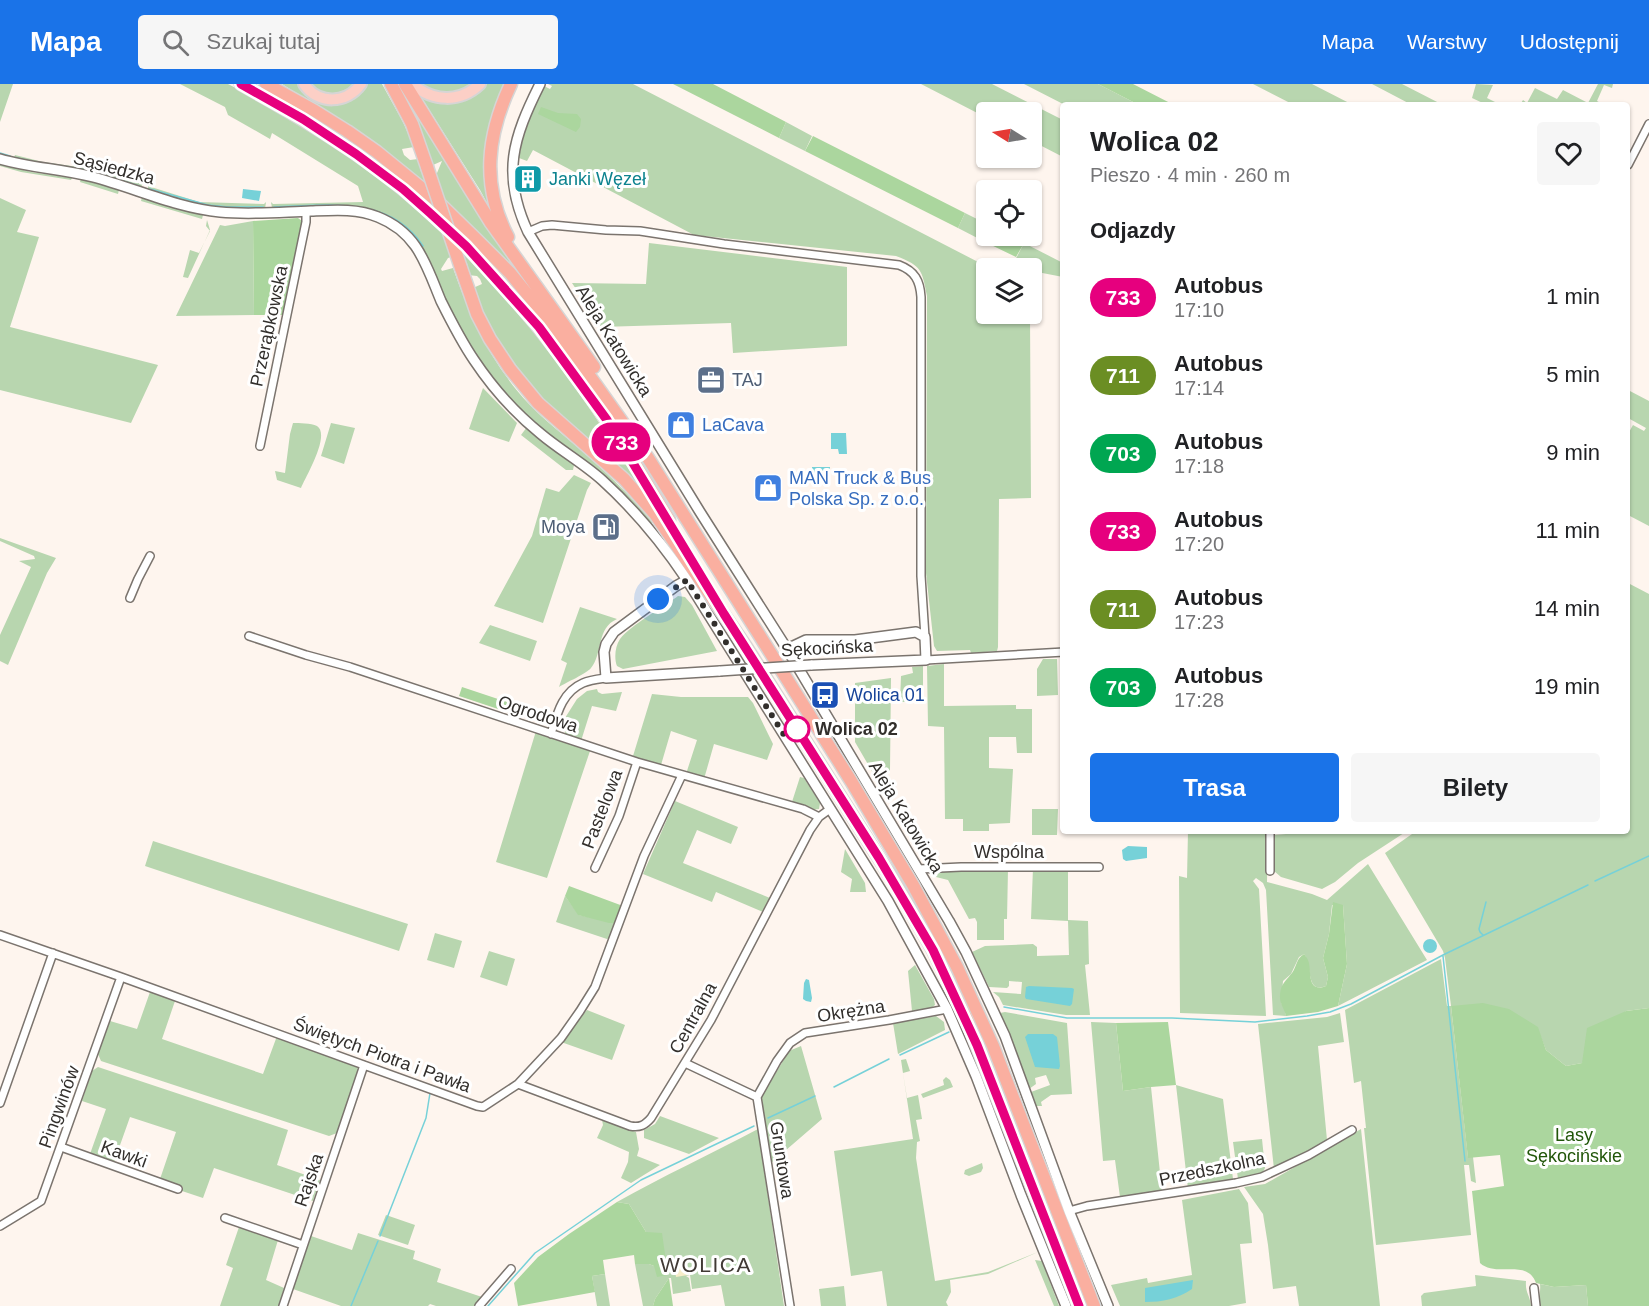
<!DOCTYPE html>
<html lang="pl">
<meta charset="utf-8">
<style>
body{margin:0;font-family:Arial,sans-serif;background:#f6f6f6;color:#202124;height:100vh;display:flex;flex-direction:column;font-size:22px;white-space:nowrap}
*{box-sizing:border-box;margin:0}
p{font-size:20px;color:#757577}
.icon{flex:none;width:33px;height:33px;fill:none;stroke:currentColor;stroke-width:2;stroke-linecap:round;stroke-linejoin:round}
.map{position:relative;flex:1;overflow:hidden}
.sheet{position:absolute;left:1060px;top:18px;width:570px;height:732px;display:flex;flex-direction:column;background:#fff;border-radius:6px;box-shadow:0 2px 4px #0004}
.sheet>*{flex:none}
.badge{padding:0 12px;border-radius:20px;font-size:21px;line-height:39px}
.needle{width:39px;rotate:281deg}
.fabs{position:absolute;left:976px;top:18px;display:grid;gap:12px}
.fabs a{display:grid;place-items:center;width:66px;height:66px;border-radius:6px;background:#fff;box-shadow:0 2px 4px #0004;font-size:30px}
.you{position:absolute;width:30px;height:30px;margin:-15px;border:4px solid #fff;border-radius:50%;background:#1a73e8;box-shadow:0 0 0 9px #1a73e833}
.map>.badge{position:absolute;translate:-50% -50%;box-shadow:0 0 0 3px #fff}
h2{padding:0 30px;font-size:22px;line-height:54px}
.round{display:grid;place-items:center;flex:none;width:63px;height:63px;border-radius:6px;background:#f6f6f6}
.headline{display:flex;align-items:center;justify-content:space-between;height:102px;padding:0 30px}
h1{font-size:28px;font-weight:800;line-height:45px}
.primary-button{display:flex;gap:12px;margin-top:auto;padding:12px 30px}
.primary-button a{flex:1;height:69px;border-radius:6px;background:#1a73e8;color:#fff;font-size:24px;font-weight:800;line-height:69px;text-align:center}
.primary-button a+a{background:#f6f6f6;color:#202124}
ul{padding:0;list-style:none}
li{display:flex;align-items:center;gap:18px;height:78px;padding:0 30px}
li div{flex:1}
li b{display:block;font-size:22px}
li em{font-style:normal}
li .badge{min-width:66px;font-weight:700;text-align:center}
header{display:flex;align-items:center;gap:36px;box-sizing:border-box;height:84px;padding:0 30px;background:#1a73e8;color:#fff}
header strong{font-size:28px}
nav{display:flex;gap:33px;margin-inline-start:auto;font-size:21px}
.search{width:420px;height:54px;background:#f6f6f6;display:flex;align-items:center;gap:15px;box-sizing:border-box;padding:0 21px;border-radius:6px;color:#757577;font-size:22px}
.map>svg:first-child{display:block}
.green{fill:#b8d6af}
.forest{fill:#abd69e}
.sand{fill:#f7edc8}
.water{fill:#76d1d8}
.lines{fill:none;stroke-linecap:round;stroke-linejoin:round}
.stream{stroke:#76d1d8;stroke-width:1.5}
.street-casing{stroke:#7b746e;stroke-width:10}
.secondary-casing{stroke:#7b746e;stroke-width:12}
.primary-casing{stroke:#d6d5d5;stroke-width:14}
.highway-casing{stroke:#d6d5d5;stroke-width:15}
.street{stroke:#fff;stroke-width:7}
.secondary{stroke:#fff;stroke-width:9}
.primary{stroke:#fccfc6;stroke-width:10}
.highway{stroke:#faafa0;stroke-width:12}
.secondary-bridge-casing{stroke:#7b746e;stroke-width:12;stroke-linecap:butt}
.highway-bridge-casing{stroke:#d6d5d5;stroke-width:15;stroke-linecap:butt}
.secondary-bridge{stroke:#fff;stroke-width:9}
.highway-bridge{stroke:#faafa0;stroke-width:12}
.line-casing{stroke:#fff;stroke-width:14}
.line{stroke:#e6007e;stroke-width:9}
.walk{stroke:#322f2c;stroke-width:6;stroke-dasharray:0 10.8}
.stop-dot{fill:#fff;stroke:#e6007e;stroke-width:3}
.labels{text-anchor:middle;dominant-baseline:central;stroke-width:6;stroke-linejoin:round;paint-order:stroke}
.street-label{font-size:18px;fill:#322f2c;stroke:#fff}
.culture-label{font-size:18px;fill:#0d838f;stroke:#fff;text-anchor:start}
.service-label{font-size:18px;fill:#4e5e75;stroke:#fff;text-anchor:start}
.shop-label{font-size:18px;fill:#366cbe;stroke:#fff;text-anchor:start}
.transit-label{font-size:18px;fill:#164399;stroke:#fff;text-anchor:start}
.stop-label{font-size:18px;font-weight:bold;fill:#322f2c;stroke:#fff;text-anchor:start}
.park-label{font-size:18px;fill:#215609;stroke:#fff}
.quarter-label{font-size:21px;letter-spacing:1.5px;fill:#413a35;stroke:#fff}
</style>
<header>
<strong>Mapa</strong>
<div class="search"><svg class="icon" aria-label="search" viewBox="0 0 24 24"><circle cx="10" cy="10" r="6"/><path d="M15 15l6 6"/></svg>Szukaj tutaj</div>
<nav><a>Mapa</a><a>Warstwy</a><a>Udostępnij</a></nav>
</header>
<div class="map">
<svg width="1649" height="1222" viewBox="0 0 1649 1222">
<rect width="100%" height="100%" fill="#fef5ee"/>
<path class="green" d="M0,0H13L0,38Z
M180,0H228L276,25L339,65L385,98L442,148L451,173L448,174L441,185L442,187L453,184C471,235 492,281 529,320C545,337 564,351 581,366C607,389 631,412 653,438L649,441L516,322L493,296L462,251L443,212L429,176L415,154L381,131L272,124L271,118L273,120L363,118L358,102L272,49L270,55L228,31L225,23Z
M282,0H300C304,5 308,11 313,15C332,29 357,18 367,0H382L403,38L414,63L402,65L404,71L410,76L418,75L426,99L372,57Z
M309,0H356L340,12L321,10Z
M420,0H474L456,9H437Z
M487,0H506L496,23L493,130L480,106L421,13C445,23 470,21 487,0Z
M548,0H633L982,180L976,184L987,185V230H1030L1031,414L999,415L998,563L997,567L971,569L970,566L937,567L934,562L926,489L927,212C922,186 922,182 896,172L694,151L533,66L527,77L519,74C523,48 533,26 544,2L550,5L552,2Z
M921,0H992L1063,36V73L1032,57V28H987V34Z
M1024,0H1098L1139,21H1065Z
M1253,0H1312L1353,21H1294Z
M1372,0H1402L1443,21H1412Z
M1476,0L1493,1L1487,14L1495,18L1493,21H1487L1472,14Z
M1598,0H1613L1612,4L1604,1L1597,17L1604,21H1531L1528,19L1526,21H1520L1523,16L1527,19L1535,4L1557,15L1563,6L1588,19Z
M401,5C440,65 474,128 516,186L444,116L435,90L437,89L442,77L433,81L418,42Z
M786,38L812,52L805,67L779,54Z
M15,71L43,78L93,85L143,100L140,104L14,74Z
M0,80L31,88L72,94L71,96L21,88L0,82Z
M81,95L119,106L118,110L80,98Z
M148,102L199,118L264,120L266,118L265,125H221L186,119L148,106Z
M142,113L203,131L202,135L141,117Z
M0,114L26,126L17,148L39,153L10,243L158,281L131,339L0,306Z
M965,129L987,140V152H991L987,159L958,144Z
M207,136L210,146L188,194L183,193L190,166L199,169L210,147L206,142Z
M253,137L254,231L176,232L220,141L225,142Z
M649,159L847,183V262L733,269L731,239L601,243L572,199L646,200Z
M1024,159L1063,179V193L1032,187V184H1011Z
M460,166C486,193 511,220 534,249C574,298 608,352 642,405V407C589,359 529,313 493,250C485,236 479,219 473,204L482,200L480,195L477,192L468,191Z
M483,304L517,339L509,358L469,345Z
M1628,306L1649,317V442L1628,431V350L1633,341L1644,347L1646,344L1628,334Z
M293,339C299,339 311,339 317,342C331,351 305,394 301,404L277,396L275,387L285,389L290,350Z
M331,339L355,344L344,380L321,372Z
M527,343L539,355L574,381L573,386H566L521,351Z
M574,391L591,399L587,406L543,539L494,522L532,452L546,404L559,408Z
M0,454L56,474L47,489L8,581L0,577V551L31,483L19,477L35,475L34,472L0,457Z
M1628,499L1649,510V924L1626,927L1582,979L1566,982L1546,966L1537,943L1451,922L1468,1073H1473L1476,1099L1471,1097L1469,1081H1464L1471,1151L1376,1161L1364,1044H1366L1361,997L1354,999L1345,926L1441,875L1447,922H1451L1445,874L1443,867L1385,769L1412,750L1410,747H1628Z
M678,512L685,513L692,521L717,567L623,585L617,582C614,575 615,562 620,555C631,541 663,523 678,512Z
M580,523L617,535C596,544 603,570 591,584C586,590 567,598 559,603L567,579L561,576Z
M490,541L537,557L530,577L479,559Z
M1043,575H1057L1058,611L1037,612V585Z
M944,580V622L1016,621V625H1032V669H1017L1016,653H989V684L1013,685L1010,739L989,740V747H963V735H945L944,643L928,642L927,582Z
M923,582V618H900L901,592L913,589L912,583Z
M891,594L890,686L880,701L855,658V599Z
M597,605L598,608L602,610L622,608L616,627L592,622L581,657L566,651L563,642L565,634L577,615L587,607Z
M652,610L681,613H748L753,619L773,660L767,676L714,660L704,695L686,690L697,656L671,647L661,681L633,672Z
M536,647L590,667L547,794L496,778Z
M800,693L804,694L820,719L819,725L811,726L791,721Z
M675,717L738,743L731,760L697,746L683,779L770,814L763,828L716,808L712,818L643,790Z
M1032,725H1058L1057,751H1032Z
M1188,747H1268L1267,798L1312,810L1327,816L1368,780L1427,876L1338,922L1347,880L1343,821H1332L1329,850L1323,874L1328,893L1326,902C1305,910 1313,882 1304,870L1299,873L1291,890L1283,897L1281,919L1285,925L1286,932L1273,931L1266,806L1263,799L1256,794L1253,797L1259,805L1266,932L1180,929L1179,792L1187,794Z
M1311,747H1407L1358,779L1335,798L1322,805L1281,793L1274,787V751L1310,748Z
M153,757L408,840L399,867L145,782Z
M845,765L865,799L866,808H850L852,795L841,788Z
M1033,784H1068V836L1088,837L1089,880L1085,881L1090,931H1066L1003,921L999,913L993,908L1021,910L1022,898L1009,897V902L1007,904L989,903L972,868L985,862L1033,860L1037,863V872L1069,871L1068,837L1031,835Z
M1008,785L1007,835H1004V856H977V838L975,834L969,835L948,796L936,793L933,787Z
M565,812L579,831L616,839L610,854L607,855L556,838Z
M435,849L462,857L454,884L427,876Z
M489,867L515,875L507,902L480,893Z
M915,881L934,915L935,921L931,924L912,927L908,887Z
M150,908L175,917L162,955L263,990L277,952L355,980L358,985L357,991L337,1049L329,1052L101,977L98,970L110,937L137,945Z
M587,926L625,941L612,976L561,958Z
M1005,928L1067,939L1072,1010L1051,1011L1041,1018L1042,1022H1036L1031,1008L1050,1001L1046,991L1035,994L1036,1000L1029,1005L1000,929Z
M1340,929L1344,958L1318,962L1327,1056L1274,1085L1258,940L1327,933Z
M936,932L944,938L945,946L898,970L893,939Z
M1091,938L1116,939L1123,1007L1151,1003L1162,1108L1120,1113L1115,1076L1103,1077Z
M801,962L822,1035L771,1079L763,1040L762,1012L789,967Z
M906,975L910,987L903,989L907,1014L918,1011L922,1035L916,1036L920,1057L917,1058L916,1074L935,1197L988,1188L1038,1168L988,1190L950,1196L951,1208L946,1218L948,1222H887L882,1187L851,1192L834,1067L913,1055L901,976Z
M98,983L288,1046L277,1081L320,1096L313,1117L214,1084L203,1114L182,1107L183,1103L160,1095L176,1048L130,1033L114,1078L90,1070L106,1025L82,1017L92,987Z
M946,993L950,996L953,1003L923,1014L921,1010L944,1001L943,996Z
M1176,1001L1223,1015L1233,1095L1230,1098L1188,1105Z
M660,1032L719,1054L689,1070L644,1054V1046L655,1040Z
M602,1036L636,1048L639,1065L637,1072L660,1081L631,1099L621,1094L628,1078L629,1068L597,1054L603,1041Z
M758,1045L784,1222H725L721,1201L692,1205L690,1191L686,1192L689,1194L691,1207L673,1210L671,1194H669L655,1215L653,1222H643L635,1180H649L654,1182L646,1148L629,1120L617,1118C663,1092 711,1070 758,1045Z
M1361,1045L1380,1222H1299L1296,1202L1273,1205L1268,1161L1263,1130L1244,1103L1265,1100Z
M1262,1055L1265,1084L1262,1090L1238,1095L1233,1058Z
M982,1079L983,1084L981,1088L969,1092L964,1090L965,1086Z
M1239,1105L1248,1119L1252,1159L1240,1160L1246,1219L1229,1222H1120L1111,1201L1147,1194L1148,1199L1192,1191L1182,1116Z
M386,1131L415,1141L408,1161L378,1151Z
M239,1143L278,1156L266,1196L284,1204L279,1222H220L233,1184L226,1181Z
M358,1149L415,1167L413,1175L441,1185L437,1198L482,1213L474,1222H436L430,1220L428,1222H341L293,1205L311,1152L352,1166Z
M1035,1176L1042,1177L1059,1222H1054Z
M605,1190L610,1222H597L592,1192Z
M1475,1191L1526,1197C1525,1209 1530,1211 1531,1222H1422L1421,1212L1424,1209L1476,1202Z
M1540,1200L1554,1203L1586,1201L1588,1222H1539C1538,1214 1541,1209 1540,1200Z
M844,1202L846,1222H821L819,1205Z"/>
<path class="forest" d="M673,0H713L786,38L779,54Z
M1098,0H1133L1174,21H1139Z
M541,23L558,29L577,30L581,35L580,43L576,48L538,30Z
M813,52L965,129L958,144L805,67Z
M298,134L302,137V141L285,231H254L253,137Z
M991,152H1010L1024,159L1016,173L987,159Z
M462,603L516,621L513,630L459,612Z
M569,802L623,822L616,839H609L578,831L565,812Z
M1333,818L1343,821L1347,880L1338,922L1318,928L1286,932C1285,926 1280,920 1280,914C1280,900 1285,898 1292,889C1297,882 1296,875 1304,870C1307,874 1308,875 1309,879C1311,890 1308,909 1326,902L1328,893L1323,874L1329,850Z
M1483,919L1509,925L1538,943L1546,966L1566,982L1582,979L1587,944L1626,927L1649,924V1222H1588L1586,1201L1554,1203L1536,1199C1527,1174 1496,1194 1480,1179L1472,1107L1504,1102L1500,1071L1468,1074L1451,922Z
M1168,938L1176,1001L1151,1003L1123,1007L1116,939Z
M617,1118L629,1120L646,1148L662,1149L668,1191L657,1193L654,1182L649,1180H635L634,1171L603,1176L605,1190L592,1192L595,1208L518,1222L514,1199L538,1173L569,1150Z
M669,1194L673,1222H653L655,1215Z"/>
<path class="sand" d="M685,1173L688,1191L676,1193L674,1175Z"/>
<path class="water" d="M243,105L261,107L259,117L242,114Z
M831,349H846L847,370H839L838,365H831Z
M812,383H830V393H812Z
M1128,762L1147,763V774L1126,777L1123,775L1122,766Z
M1423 862a7 7 0 1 1 14 0a7 7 0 1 1-14 0Z
M806,895L809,896L812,914L811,918L806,917L803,915L804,899Z
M1029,902L1072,904L1074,905L1072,920L1070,922L1026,915L1025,913L1026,903Z
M1028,950H1053L1057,953L1060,982L1059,985L1035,983L1025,953Z
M1193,1196L1192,1205C1177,1215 1163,1218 1145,1218V1204Z"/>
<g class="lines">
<path class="stream" d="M0,69L10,72
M17,74L39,79
M50,80L92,87L139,102
M150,105L208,121L228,123H263
M274,123C327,122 389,110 423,162
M1595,797L1649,772
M1483,851L1480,848L1479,845L1486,818
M1443,872L1465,1077
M1004,923L1067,934H1172L1255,938L1307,932L1330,928L1351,920L1443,871L1588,801
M900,971L949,948
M834,1003L889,975
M768,1034L815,1012
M380,1152L426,1034L430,1009
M351,1222L378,1157
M488,1222L535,1169L641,1096L754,1042"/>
<g class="street-casing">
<path id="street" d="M1628,81L1649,40
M528,148L542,142L552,141L606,146L640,147L724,160L899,181C915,187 920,197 921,213V492L925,553
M260,362L300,167L306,138V127
M130,514L138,495L150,472
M249,552L306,571L350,583L637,678L803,725L819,733
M926,576L1064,568
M551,650C557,630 562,608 583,599C590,596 599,595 606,594
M595,784L619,732L637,678
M919,785L961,783H1099
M1270,787V747
M0,851L121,893L477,1022L483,1023L518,1000L561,954L580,927L595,903L644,772L682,691
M685,979L757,1013L790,1222
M518,1000L630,1042C640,1044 645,1041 651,1034L711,936L810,746L819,733L830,725
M757,1013L777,977L790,959L805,949L889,936L947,925
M0,1019L53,869
M61,1063L178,1105
M1069,1127L1087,1122L1236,1099L1262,1093L1309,1071L1352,1046
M225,1134L303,1161
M0,1142L41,1117L121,893
M1534,1204L1536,1222
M283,1222L364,981
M479,1222L511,1185"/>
</g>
<g class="secondary-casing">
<path id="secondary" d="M540,0C513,54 501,90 528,148L700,428L787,565L949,837L966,868L1005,952L1069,1127L1108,1222
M0,75C31,84 63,85 93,93C135,104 177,124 220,128C250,131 281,128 311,127C333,126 357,124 378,133C418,149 426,181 441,217C451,237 461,257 474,276C492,303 515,329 541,350C560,366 583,379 602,396C635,426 663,460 687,496L888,817L947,925L976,992L1021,1111L1066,1222
M687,496L676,502L614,548L606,560L604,568L606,594L720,587
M787,565L806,556H855L916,548L925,553L926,576L811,581"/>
</g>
<g class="primary-casing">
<path id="primary" d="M304,0C318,21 347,20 361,0
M412,0C433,18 460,19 480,0"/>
</g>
<g class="highway-casing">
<path id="highway" d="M241,0C289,27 336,54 380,87C470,155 544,243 606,335C629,368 648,402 669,436
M266,0L315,27L347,47L377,68L436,116L475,154L510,189L559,249L648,374L851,697L913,801L957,883L993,962L1094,1222
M391,0L412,40L427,83
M405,0L491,139L594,283
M508,153C481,101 487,51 511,0
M461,184L477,230L490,255L510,285L538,319L624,395L655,430L746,563L896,801L933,866L966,934L1079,1222"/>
</g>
<use href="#street" class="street"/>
<use href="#secondary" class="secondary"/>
<use href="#primary" class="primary"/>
<use href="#highway" class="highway"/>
<g class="secondary-bridge-casing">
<path id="secondary-bridge" d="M720,587L811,581"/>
</g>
<g class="highway-bridge-casing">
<path id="highway-bridge" d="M427,83L461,184"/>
</g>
<use href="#secondary-bridge" class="secondary-bridge"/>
<use href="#highway-bridge" class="highway-bridge"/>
</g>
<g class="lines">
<g class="line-casing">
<path id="line" d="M241,0L303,35L356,70L403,105L430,129L466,162L539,243L607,336L724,530L879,774L933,866L977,961L1079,1222"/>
</g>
<use href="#line" class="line"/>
<path class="walk" d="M658,515L687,496L786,654L797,645"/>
</g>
<defs>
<g id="building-square" transform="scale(1.5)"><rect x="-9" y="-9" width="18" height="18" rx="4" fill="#0f9aa8" stroke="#fff"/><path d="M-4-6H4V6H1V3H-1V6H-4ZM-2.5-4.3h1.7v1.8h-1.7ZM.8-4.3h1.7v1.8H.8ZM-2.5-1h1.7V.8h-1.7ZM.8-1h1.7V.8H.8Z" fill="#fff"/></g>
<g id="office-square" transform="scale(1.5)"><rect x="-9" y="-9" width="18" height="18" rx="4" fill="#5c6f8a" stroke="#fff"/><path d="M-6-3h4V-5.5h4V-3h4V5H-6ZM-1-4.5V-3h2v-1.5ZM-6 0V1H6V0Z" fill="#fff"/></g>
<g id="shop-square" transform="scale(1.5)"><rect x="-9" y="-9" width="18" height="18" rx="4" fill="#3f7fe0" stroke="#fff"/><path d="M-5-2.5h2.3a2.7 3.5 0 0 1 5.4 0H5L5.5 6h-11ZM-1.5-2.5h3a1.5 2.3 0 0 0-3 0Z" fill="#fff"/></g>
<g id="fuel-square" transform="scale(1.5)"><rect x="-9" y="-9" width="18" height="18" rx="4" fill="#5c6f8a" stroke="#fff"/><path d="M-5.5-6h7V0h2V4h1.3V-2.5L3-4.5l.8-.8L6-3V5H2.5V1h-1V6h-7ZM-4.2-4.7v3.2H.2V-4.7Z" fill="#fff"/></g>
<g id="bus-square" transform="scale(1.5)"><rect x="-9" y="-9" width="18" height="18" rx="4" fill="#1a4fb4" stroke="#fff"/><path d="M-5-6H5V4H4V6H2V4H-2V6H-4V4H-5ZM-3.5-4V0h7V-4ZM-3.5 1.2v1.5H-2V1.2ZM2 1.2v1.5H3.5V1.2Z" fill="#fff"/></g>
</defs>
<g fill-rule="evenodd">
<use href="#building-square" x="528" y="95"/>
<use href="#office-square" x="711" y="296"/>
<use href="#shop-square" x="681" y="341"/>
<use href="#shop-square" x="768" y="404"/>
<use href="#fuel-square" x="606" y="443"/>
<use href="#bus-square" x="825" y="611"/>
</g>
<circle class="stop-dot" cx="797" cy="645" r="12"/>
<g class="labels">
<g class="street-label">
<text transform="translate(114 84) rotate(15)">Sąsiedzka</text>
<text transform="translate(269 242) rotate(-78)">Przerąbkowska</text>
<text transform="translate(614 257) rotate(58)">Aleja Katowicka</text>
<text transform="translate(827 564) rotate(-3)">Sękocińska</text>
<text transform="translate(538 630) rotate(18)">Ogrodowa</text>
<text transform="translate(602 725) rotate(-69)">Pastelowa</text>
<text transform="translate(906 733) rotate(59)">Aleja Katowicka</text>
<text x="1009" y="768">Wspólna</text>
<text transform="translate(851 927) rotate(-9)">Okrężna</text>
<text transform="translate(693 934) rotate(-61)">Centralna</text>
<text transform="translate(382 971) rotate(20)">Świętych Piotra i Pawła</text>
<text transform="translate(59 1023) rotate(-70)">Pingwinów</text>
<text transform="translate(124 1070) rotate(20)">Kawki</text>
<text transform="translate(782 1076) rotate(81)">Gruntowa</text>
<text transform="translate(1212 1085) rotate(-12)">Przedszkolna</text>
<text transform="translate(309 1096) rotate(-71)">Rajska</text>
</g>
<g class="culture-label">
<text x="549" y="95">Janki Węzeł</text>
</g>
<g class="service-label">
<text x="732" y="296">TAJ</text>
<text x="585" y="443" text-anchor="end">Moya</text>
</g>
<g class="shop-label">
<text x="702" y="341">LaCava</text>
<text x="789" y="394">MAN Truck &amp; Bus<tspan x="789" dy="21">Polska Sp. z o.o.</tspan></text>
</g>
<g class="transit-label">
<text x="846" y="611">Wolica 01</text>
</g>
<g class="stop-label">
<text x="815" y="645">Wolica 02</text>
</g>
<g class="park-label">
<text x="1574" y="1051">Lasy<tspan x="1574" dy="21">Sękocińskie</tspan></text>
</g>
<g class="quarter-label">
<text x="706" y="1180">WOLICA</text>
</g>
</g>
</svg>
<div class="fabs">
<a><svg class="needle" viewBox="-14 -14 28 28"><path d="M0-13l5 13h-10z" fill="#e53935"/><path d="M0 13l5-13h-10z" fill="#757577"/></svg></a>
<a><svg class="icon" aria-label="locate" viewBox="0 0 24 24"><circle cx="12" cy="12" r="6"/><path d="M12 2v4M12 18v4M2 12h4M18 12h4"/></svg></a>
<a><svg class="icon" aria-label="layers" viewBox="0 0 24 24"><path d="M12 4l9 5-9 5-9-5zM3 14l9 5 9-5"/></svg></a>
</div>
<div class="you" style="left:658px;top:515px"></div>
<b class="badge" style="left:621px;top:358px;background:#e6007e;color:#fff">733</b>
<section class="sheet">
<div class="headline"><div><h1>Wolica 02</h1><p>Pieszo · 4 min · 260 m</p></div><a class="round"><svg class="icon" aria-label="heart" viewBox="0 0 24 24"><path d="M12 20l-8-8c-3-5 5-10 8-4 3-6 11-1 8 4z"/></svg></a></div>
<h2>Odjazdy</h2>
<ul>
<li><span class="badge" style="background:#e6007e;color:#fff">733</span><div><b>Autobus</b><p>17:10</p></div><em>1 min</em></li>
<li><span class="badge" style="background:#6b8e23;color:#fff">711</span><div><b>Autobus</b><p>17:14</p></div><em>5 min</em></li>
<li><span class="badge" style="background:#00a651;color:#fff">703</span><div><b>Autobus</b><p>17:18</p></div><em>9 min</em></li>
<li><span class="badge" style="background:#e6007e;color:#fff">733</span><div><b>Autobus</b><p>17:20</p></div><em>11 min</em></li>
<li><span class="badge" style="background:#6b8e23;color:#fff">711</span><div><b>Autobus</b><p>17:23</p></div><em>14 min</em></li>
<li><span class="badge" style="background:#00a651;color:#fff">703</span><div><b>Autobus</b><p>17:28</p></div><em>19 min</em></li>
</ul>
<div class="primary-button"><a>Trasa</a><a>Bilety</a></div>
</section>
</div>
